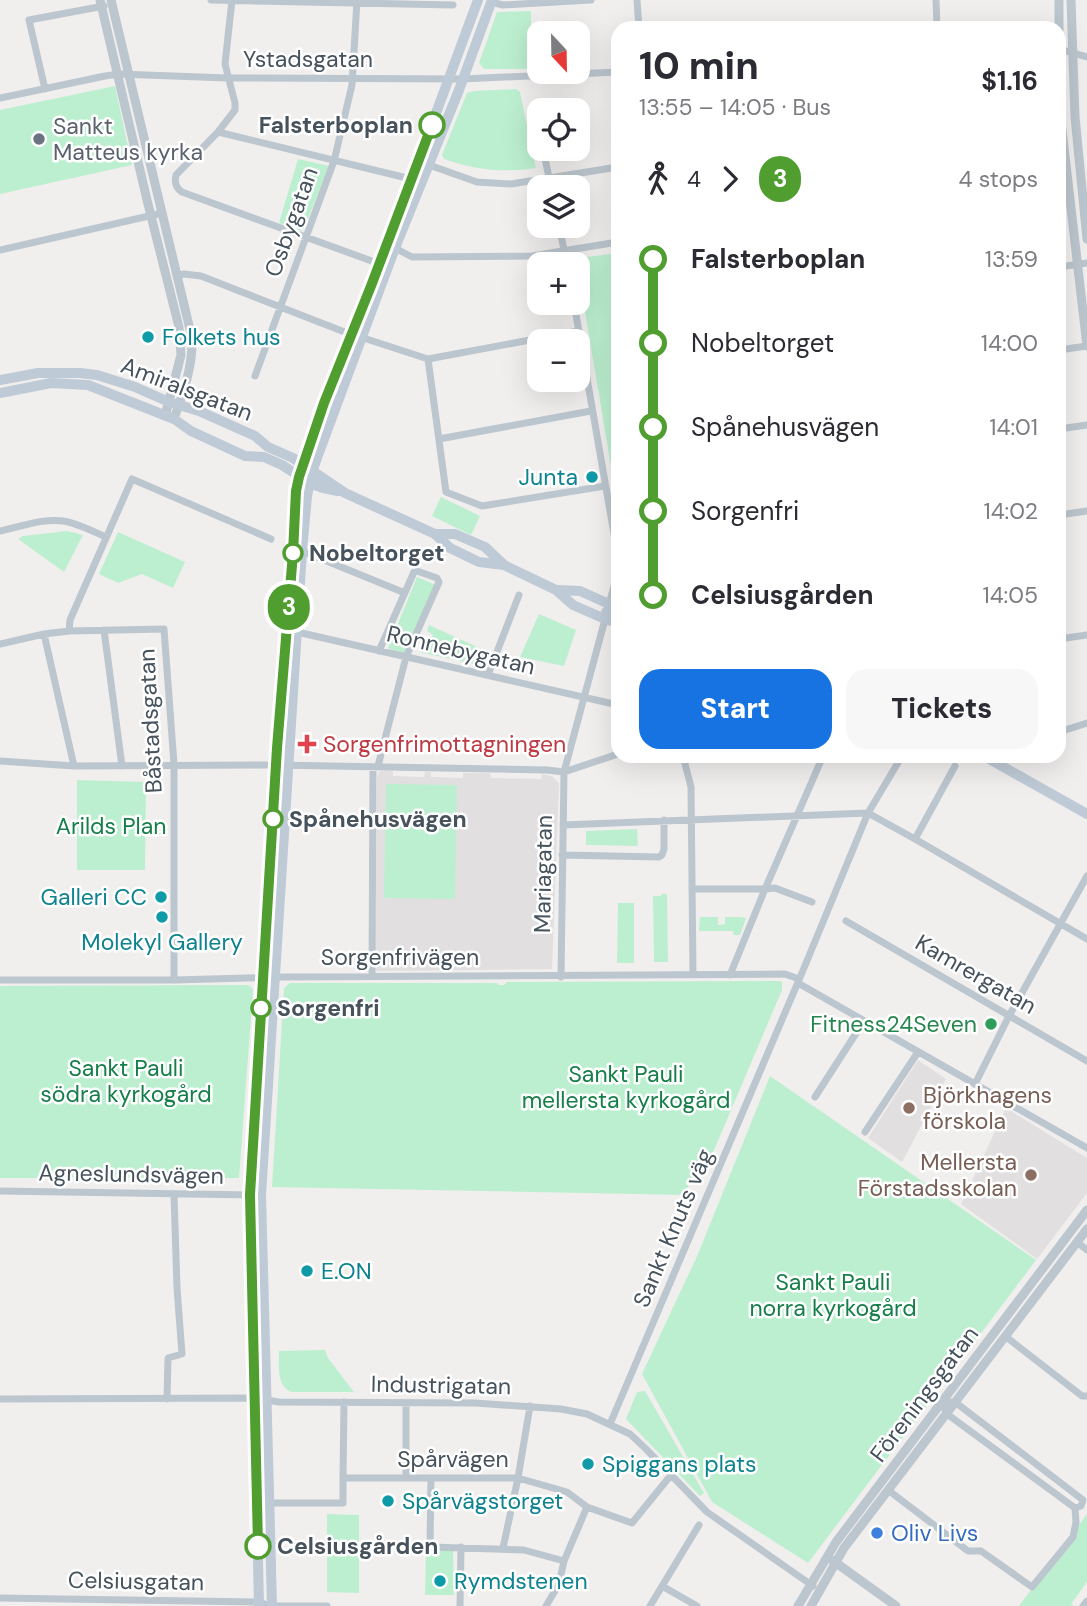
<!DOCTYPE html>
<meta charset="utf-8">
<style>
body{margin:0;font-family:"DM Sans",sans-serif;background:#f7f7f7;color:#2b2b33;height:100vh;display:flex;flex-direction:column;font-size:26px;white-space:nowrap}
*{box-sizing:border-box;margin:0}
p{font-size:23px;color:#7c7c81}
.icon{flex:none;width:38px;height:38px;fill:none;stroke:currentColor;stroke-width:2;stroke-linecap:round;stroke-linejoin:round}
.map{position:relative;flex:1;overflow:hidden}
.drawer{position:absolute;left:611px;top:21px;width:455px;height:742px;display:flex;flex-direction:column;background:#fff;border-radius:21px;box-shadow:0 7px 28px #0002}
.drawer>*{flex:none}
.badge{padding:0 14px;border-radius:23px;font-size:24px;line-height:46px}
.needle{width:46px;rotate:158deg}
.buttons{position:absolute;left:527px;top:21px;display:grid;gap:14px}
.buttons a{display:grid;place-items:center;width:63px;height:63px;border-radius:14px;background:#fff;box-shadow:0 7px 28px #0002;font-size:35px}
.map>.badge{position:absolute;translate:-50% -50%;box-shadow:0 0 0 4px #fff}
.legs{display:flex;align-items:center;gap:10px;height:77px;padding:0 28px;font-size:23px}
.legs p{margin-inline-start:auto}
.summary{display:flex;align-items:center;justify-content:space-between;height:119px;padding:0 28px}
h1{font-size:38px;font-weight:800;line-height:52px}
.primary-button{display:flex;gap:14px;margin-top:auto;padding:14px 28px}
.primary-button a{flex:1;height:80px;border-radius:21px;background:#1773e2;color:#fff;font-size:28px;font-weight:800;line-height:80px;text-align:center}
.primary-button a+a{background:#f7f7f7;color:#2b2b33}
ul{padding:0 28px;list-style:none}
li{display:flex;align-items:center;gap:24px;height:84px;font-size:26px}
li i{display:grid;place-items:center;width:10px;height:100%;margin:0 9px;background:currentColor}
li i::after{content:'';width:18px;height:18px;margin:-9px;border:5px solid;border-radius:50%;background:#fff}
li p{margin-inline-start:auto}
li:first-child i{background:linear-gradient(#0000 50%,currentColor 0)}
li:last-child i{background:linear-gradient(currentColor 50%,#0000 0)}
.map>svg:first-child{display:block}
.education{fill:#e2dfe0}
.green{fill:#bcefcf}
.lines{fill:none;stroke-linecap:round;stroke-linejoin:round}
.minor{stroke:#bcc6ce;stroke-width:7}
.tertiary{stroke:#bcc6ce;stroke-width:9}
.secondary{stroke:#becad6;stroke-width:10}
.line-1-casing{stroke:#fff;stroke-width:16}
.line-1{stroke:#509e2f;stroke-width:10}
.stop-1-dot{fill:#fff;stroke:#509e2f;stroke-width:3.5}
.worship-dot{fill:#6b7280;stroke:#fff;stroke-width:2.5}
.culture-dot{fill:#0f9aa8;stroke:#fff;stroke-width:2.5}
.health-dot{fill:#e0444e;stroke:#fff;stroke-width:2.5}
.leisure-dot{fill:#2e9e5b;stroke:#fff;stroke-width:2.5}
.education-dot{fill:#8d6e63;stroke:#fff;stroke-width:2.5}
.shop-dot{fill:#3f7fe0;stroke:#fff;stroke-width:2.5}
.labels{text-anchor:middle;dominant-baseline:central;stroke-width:5;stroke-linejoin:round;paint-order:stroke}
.street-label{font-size:23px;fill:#46525c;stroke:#fff}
.stop-label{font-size:23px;font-weight:bold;fill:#46525c;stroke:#fff;text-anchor:start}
.worship-label{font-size:23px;fill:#5b616d;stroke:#fff;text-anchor:start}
.culture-label{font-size:23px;fill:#0d838f;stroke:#fff;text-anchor:start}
.health-label{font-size:23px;fill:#be3a42;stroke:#fff;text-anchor:start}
.park-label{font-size:23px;fill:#167e48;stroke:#fff}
.leisure-label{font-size:23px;fill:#27864d;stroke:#fff;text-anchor:end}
.education-label{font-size:23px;fill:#785e54;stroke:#fff;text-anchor:start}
.shop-label{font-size:23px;fill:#366cbe;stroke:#fff;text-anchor:start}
</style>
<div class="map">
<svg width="1087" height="1606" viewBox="0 0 1087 1606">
<rect width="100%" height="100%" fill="#f1eeee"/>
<path class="education" d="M383,771H393V776L424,777L425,772H431V777L463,778V773H490L491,778L541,779L542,774L548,775L553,777L559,783L552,969L377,971L375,969L377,777L379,772Z
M918,1060L946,1079L902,1162L868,1138Z
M1006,1108L1087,1158V1193L1037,1259L961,1204Z"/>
<path class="green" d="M531,11V69H484L479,63L497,12Z
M115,86L132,165L0,194V110Z
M516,89L520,92L536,168C501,173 477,170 444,159L442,155L467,93L474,91Z
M298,159L329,166L304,229L299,231L279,223Z
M618,253V508L578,270L587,257Z
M441,497L480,516L471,535L432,516Z
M67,531L83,535L64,572L18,539L23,536Z
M118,532L185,562L173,588L142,574L118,583L99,574Z
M417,577L436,585L407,656L388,648Z
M539,614L576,630L564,666L520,657Z
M429,625L488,652L483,666L419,652L424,639L429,641L433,635L427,631Z
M77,780L146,782L145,870H77Z
M386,784L457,785L455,899L384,898Z
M637,829L638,846L586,845V831Z
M661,894H667L668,962H654L653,896H661Z
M618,903H634V963H617Z
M700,917H718V925L725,924V917H741L746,918L740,935H734L733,931H699Z
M779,981L782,982V990L703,1176L689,1184L685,1195L272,1187L284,988L290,983H497L499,985H504L507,982Z
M247,985L250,986L253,990L239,1178H0V986Z
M770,1076L1036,1260L808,1563L712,1502L642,1374L698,1254Z
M325,1350L328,1358L354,1392H291C276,1385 279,1365 279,1351Z
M645,1391L704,1493L700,1496L626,1419L637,1392Z
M327,1514L359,1515V1593L327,1592Z
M1087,1514V1582L1071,1604L1074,1606H1019Z
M426,1550L453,1551L454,1595H425Z"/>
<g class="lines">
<path class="minor" d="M211,0L453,5
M232,0L225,64L235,103V110L218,132L176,175C174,183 176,188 182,192L380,264
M637,0L639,28
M936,0L937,28
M491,2L503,5L591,0
M1059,49L1087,57
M45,89L29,20L104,6
M0,98L105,76L119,74L227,78L462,79L618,72
M534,108L539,131
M218,132L411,179
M543,149L551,187
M429,165L477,182L511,184L618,167
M559,226L567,264
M395,248L412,257L532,256L618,242
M0,250L162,213
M1059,267L1087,263
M178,275L184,274L201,276L342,331L428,359L578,331
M574,303L618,557
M1059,350L1087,346
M428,359L446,492L482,506L605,486
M255,376L334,161L352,85L357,0
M1059,429L1087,425
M439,439L591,411
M1059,515L1087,511
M0,531C20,527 43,518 63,521C77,523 92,531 106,537
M302,551L405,593
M104,630L122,766
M69,631L70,620L132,479L271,539
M297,632L618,705
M44,634L74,766
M1059,639L1087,635
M0,644L44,634L69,631L164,629L174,764V980
M488,675L519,595
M1059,732L1087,723
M683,756L691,787L693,975
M0,761L74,766L276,765L547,770L564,772L618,754
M378,766L406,657L439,582L437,578L417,571L414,572L379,651
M563,825L868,813L915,839L1087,939
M915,839L955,766
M562,855L659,857L662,855L664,849V820
M693,889H765L775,888L812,902
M846,921L1087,1061
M730,975L765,889L823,756
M372,976L373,768
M561,977L564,772L618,571
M0,980H174L284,977L785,974L799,979
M798,983L1087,1148
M975,1084L1009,1016L1087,876
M815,1097L864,1021
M865,1132L918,1052
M0,1191L253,1195
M1077,1242L1087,1250
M1005,1336L1082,1396H1087
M0,1399L255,1398L279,1402L475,1403L561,1409L587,1414L630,1434L646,1449L707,1512L813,1586
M167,1399L168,1358L182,1354L177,1288L174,1194
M941,1402H955L1083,1500L1081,1506L1075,1508L947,1414Z
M610,1424L804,968L868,813L902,756
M343,1478L344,1402
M406,1478V1403
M431,1478L430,1547L524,1550L564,1561L559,1584L546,1606
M888,1490L968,1551H981L1032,1587L1073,1537L1076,1522L1075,1508
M270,1503H343V1478H518L567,1492L587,1507L632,1523L671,1475
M503,1548L518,1478L530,1406
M564,1561L587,1507
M662,1586L697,1606
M0,1598L259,1602L270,1606
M274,1606H327
M460,1606L461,1547
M650,1606L699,1525
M1083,1606L1087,1601"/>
<path class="tertiary" d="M100,0L147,200L179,327L181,355L165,416
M111,0L192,338C193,367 183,393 174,419
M1071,0L1075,117L1087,239
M1059,30V0
M1059,61L1060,113L1087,346
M832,1560L896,1606
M798,1606L836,1542L1087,1210
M811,1606L844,1548L1087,1229"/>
<path class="secondary" d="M0,380L38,373H80L97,375L135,387L169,402L199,411L255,436L268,447L293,458L345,493L435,534L450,548L479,562L504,565
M0,393L51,383L88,385L174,419L191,431L245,456L264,457L282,465L310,483L323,488L338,491
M435,534H455L485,547L504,565L556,590L573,605L605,619L618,623
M557,590L580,591L618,608
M606,612L618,615
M984,756L1087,814
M259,1606L250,1195L277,748L293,553L296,491L299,477L324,403L380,264L478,0
M272,1606L261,1195L302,551L307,496L312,472L318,455L395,248L459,90L492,0"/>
</g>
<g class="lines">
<g class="line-1-casing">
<path id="line-1" d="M258,1546L250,1195L277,748L293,553L296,491L299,477L324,403L371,286L432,125"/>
</g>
<use href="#line-1" class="line-1"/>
</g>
<g class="stop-1-dot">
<circle cx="432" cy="125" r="12"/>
<circle cx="293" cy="553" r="9"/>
<circle cx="273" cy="819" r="9"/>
<circle cx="261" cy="1008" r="9"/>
<circle cx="258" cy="1546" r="12"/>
</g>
<circle class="worship-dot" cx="39" cy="139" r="7"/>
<g class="culture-dot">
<circle cx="148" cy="337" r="7"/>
<circle cx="592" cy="477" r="7"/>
<circle cx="161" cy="897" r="7"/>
<circle cx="162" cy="917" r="7"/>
<circle cx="307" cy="1271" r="7"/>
<circle cx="588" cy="1464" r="7"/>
<circle cx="388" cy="1501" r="7"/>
<circle cx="440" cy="1581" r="7"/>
</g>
<path class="health-dot" d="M303.5 733.5h7v7h7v7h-7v7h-7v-7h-7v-7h7z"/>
<circle class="leisure-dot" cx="991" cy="1024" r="7"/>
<g class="education-dot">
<circle cx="909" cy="1108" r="7"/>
<circle cx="1031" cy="1175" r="7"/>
</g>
<circle class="shop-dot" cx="877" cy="1533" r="7"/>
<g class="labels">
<g class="street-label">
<text x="308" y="59">Ystadsgatan</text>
<text transform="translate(291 222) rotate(-70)">Osbygatan</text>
<text transform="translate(187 389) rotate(21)">Amiralsgatan</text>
<text transform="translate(461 650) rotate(13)">Ronnebygatan</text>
<text transform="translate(150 721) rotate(-93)">Båstadsgatan</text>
<text transform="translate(543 874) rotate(-89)">Mariagatan</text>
<text x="400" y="957">Sorgenfrivägen</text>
<text transform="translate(976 974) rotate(30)">Kamrergatan</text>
<text transform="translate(131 1174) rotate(1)">Agneslundsvägen</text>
<text transform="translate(673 1228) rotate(-67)">Sankt Knuts väg</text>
<text transform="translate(441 1385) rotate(1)">Industrigatan</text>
<text transform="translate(924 1394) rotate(-53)">Föreningsgatan</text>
<text x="453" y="1459">Spårvägen</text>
<text transform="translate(136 1581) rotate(1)">Celsiusgatan</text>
</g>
<g class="stop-label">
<text x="413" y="125" text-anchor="end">Falsterboplan</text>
<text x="309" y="553">Nobeltorget</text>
<text x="289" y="819">Spånehusvägen</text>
<text x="277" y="1008">Sorgenfri</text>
<text x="277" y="1546">Celsiusgården</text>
</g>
<g class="worship-label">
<text x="53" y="126">Sankt<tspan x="53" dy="26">Matteus kyrka</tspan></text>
</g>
<g class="culture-label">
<text x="162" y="337">Folkets hus</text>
<text x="578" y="477" text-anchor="end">Junta</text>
<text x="147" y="897" text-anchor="end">Galleri CC</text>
<text x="162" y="942" text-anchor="middle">Molekyl Gallery</text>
<text x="321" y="1271">E.ON</text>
<text x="602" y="1464">Spiggans plats</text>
<text x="402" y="1501">Spårvägstorget</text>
<text x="454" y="1581">Rymdstenen</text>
</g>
<g class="health-label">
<text x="323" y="744">Sorgenfrimottagningen</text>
</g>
<g class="park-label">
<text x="111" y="826">Arilds Plan</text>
<text x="126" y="1068">Sankt Pauli<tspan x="126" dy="26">södra kyrkogård</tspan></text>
<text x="626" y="1074">Sankt Pauli<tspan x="626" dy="26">mellersta kyrkogård</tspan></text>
<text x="833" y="1282">Sankt Pauli<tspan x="833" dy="26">norra kyrkogård</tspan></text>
</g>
<g class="leisure-label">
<text x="977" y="1024">Fitness24Seven</text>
</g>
<g class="education-label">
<text x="923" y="1095">Björkhagens<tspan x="923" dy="26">förskola</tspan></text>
<text x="1017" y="1162" text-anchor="end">Mellersta<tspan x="1017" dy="26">Förstadsskolan</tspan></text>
</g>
<g class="shop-label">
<text x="891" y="1533">Oliv Livs</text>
</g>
</g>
</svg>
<div class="buttons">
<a><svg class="needle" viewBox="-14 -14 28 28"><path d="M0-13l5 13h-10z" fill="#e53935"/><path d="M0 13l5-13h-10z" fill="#7c7c81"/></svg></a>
<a><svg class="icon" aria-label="locate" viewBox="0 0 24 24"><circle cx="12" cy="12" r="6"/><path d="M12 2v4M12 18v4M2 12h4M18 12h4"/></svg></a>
<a><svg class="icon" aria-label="layers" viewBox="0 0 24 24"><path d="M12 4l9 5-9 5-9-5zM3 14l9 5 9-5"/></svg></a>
<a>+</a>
<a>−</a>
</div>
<b class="badge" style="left:289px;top:607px;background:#509e2f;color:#fff">3</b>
<section class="drawer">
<div class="summary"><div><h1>10 min</h1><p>13:55 – 14:05 · Bus</p></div><b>$1.16</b></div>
<div class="legs"><svg class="icon" aria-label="walk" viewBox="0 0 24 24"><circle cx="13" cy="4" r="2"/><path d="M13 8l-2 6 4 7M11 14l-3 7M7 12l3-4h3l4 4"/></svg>4<svg class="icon" aria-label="forward" viewBox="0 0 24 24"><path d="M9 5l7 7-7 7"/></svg><b class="badge" style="background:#509e2f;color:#fff">3</b><p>4 stops</p></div>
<ul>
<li><i style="color:#509e2f"></i><b>Falsterboplan</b><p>13:59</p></li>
<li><i style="color:#509e2f"></i><span>Nobeltorget</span><p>14:00</p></li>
<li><i style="color:#509e2f"></i><span>Spånehusvägen</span><p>14:01</p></li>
<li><i style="color:#509e2f"></i><span>Sorgenfri</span><p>14:02</p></li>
<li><i style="color:#509e2f"></i><b>Celsiusgården</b><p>14:05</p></li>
</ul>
<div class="primary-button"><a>Start</a><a>Tickets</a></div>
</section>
</div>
